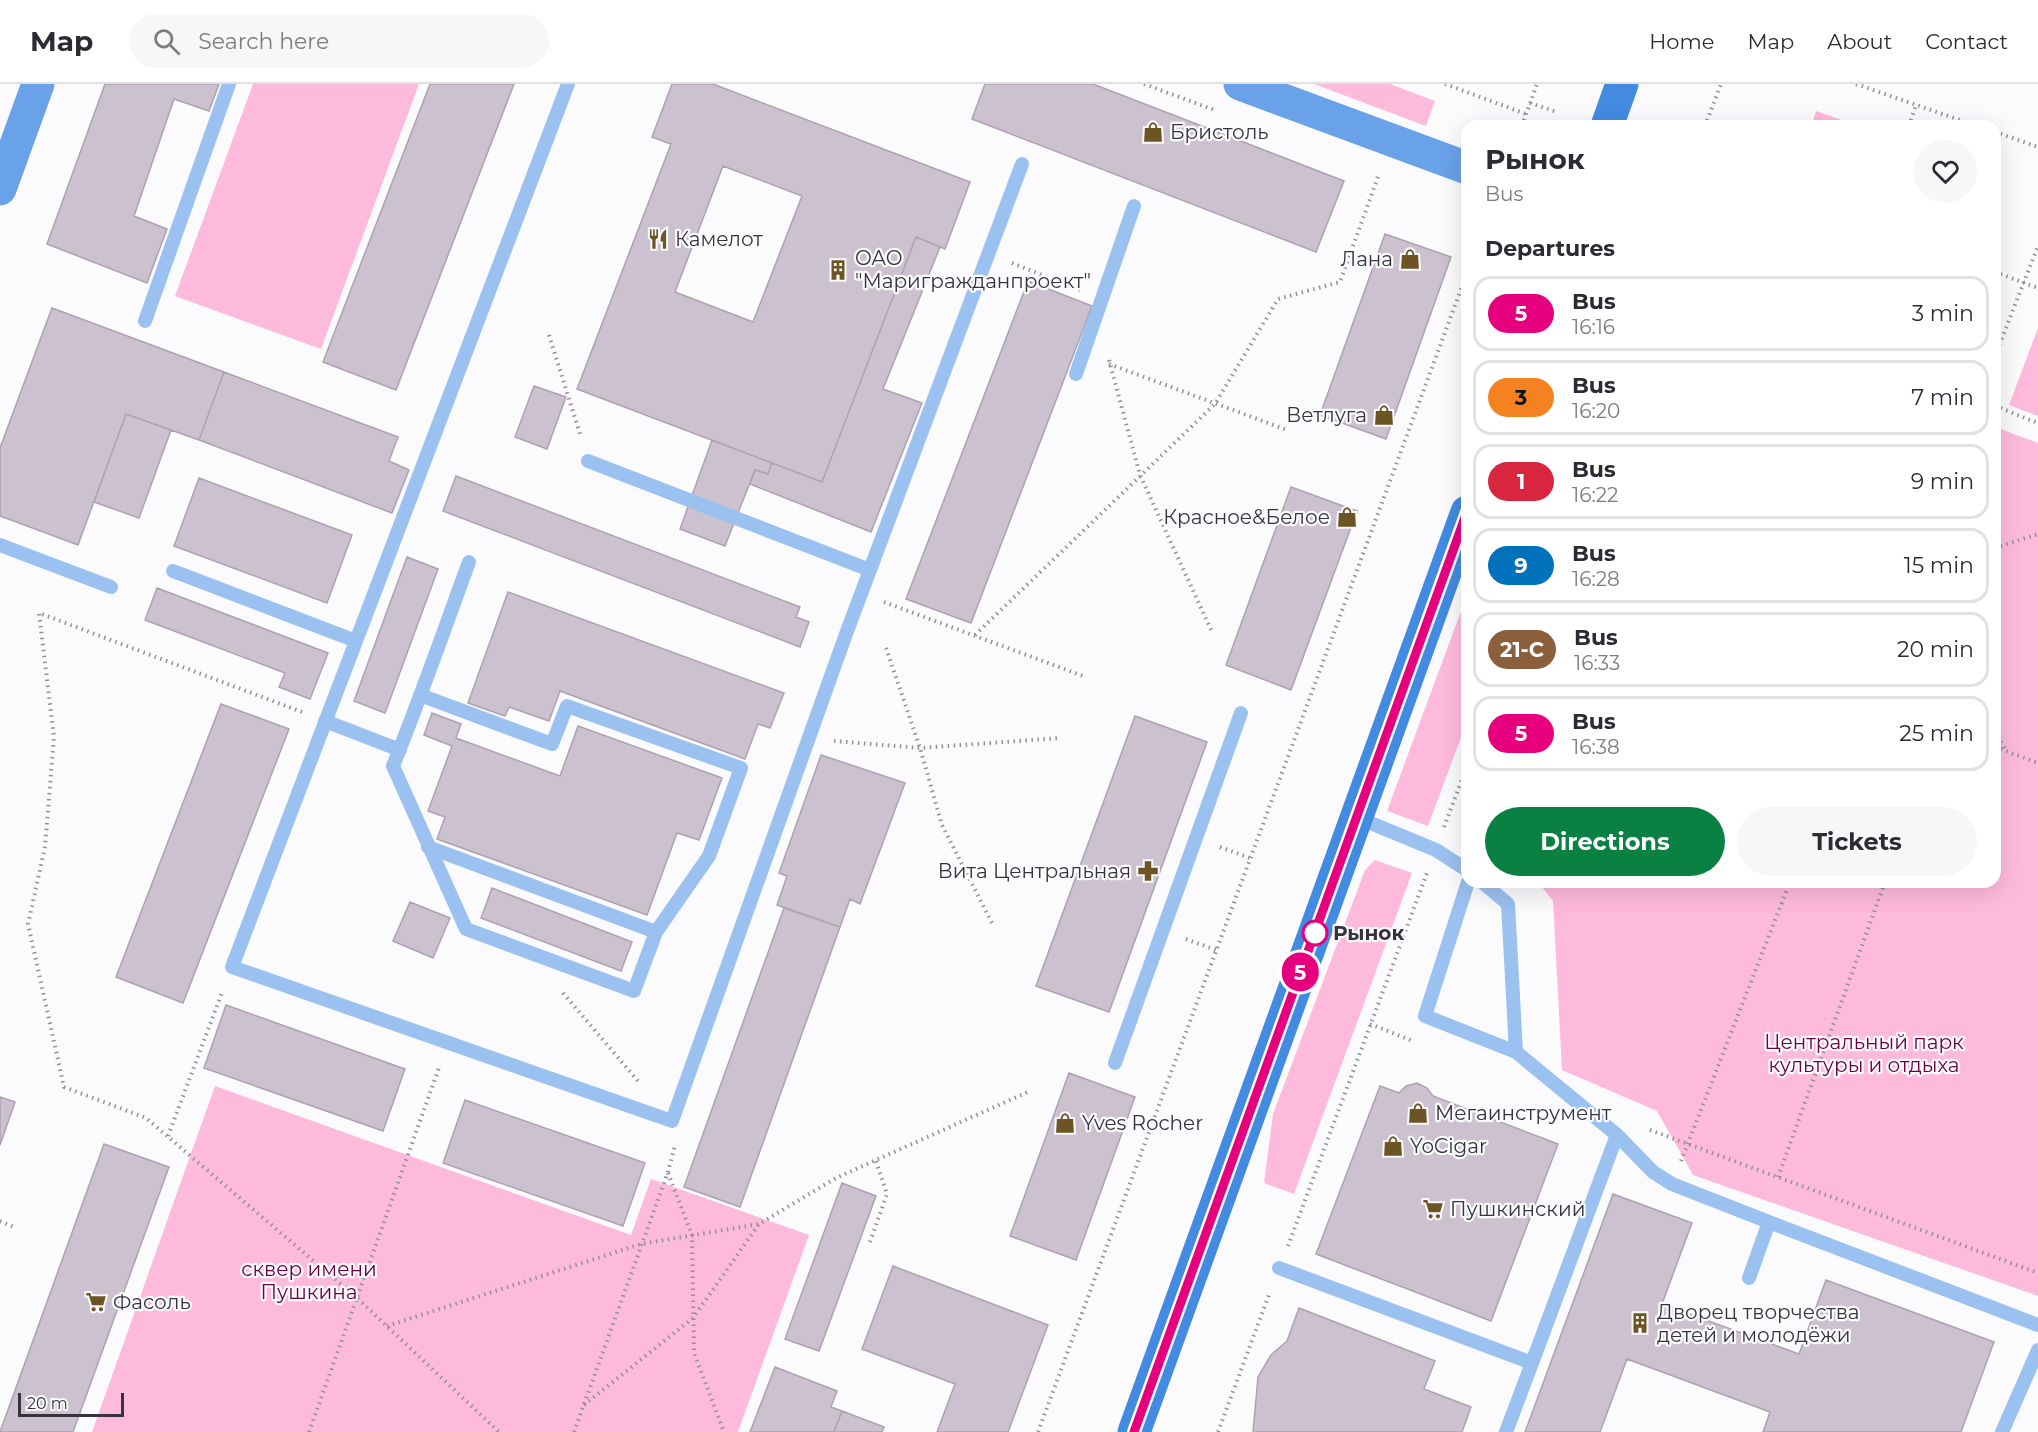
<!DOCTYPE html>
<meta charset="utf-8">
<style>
body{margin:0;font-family:Montserrat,sans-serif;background:#f7f7f7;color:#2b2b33;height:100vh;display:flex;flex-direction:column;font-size:22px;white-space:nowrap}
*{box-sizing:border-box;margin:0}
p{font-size:20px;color:#7c7c81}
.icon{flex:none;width:33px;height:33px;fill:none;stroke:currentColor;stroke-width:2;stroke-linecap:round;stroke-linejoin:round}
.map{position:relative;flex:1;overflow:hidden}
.panel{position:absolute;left:1461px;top:36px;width:540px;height:768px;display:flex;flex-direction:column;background:#fff;border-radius:18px;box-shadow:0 6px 24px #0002}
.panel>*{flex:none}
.badge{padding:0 12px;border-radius:20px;font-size:21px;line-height:39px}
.scale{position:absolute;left:18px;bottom:15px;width:106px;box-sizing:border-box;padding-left:6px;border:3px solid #34343a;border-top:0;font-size:16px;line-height:21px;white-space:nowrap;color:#34343a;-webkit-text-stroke:4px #fbfbfe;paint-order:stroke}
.map>.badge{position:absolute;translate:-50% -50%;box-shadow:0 0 0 3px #fff}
h2{padding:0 24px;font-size:22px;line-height:54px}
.round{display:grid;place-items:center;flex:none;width:63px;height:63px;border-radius:32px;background:#f7f7f7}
.head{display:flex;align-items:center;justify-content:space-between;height:102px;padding:0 24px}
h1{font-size:28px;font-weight:700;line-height:45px}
.action{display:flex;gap:12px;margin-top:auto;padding:12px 24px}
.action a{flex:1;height:69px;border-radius:36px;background:#0b8043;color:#fff;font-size:24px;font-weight:700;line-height:69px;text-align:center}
.action a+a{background:#f7f7f7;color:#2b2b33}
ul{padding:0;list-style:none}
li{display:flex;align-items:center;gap:18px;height:75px;margin:0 12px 9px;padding:0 12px;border:3px solid #e1e1e2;border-radius:18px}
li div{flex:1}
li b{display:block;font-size:22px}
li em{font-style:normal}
li .badge{min-width:66px;font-weight:700;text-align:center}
header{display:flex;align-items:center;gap:36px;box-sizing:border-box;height:84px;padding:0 30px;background:#fff;border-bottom:2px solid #e1e1e2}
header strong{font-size:28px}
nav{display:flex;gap:33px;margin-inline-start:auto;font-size:21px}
.search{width:420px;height:54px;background:#f7f7f7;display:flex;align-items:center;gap:15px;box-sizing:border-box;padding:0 21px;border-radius:33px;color:#7c7c81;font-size:22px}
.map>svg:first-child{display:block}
.green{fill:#febadb}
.building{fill:#cbc1cf;stroke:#ada2b0;stroke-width:1.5;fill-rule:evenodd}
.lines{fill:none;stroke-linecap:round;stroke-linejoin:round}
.path{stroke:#919196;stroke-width:4;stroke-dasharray:1.5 4.5;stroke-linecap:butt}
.lane{stroke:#9bc1f0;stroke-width:14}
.secondary{stroke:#69a2e8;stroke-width:33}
.primary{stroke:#428be1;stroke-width:33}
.line-casing{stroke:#fff;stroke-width:14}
.line{stroke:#e6007e;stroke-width:9}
.stop-dot{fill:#fff;stroke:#e6007e;stroke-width:3}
.labels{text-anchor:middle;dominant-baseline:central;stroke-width:4.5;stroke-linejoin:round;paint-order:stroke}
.poi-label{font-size:20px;fill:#34343a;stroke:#fbfbfe;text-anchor:start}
.stop-label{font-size:20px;font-weight:bold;fill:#34343a;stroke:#fbfbfe;text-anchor:start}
.park-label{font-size:20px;fill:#690045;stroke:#fbfbfe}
</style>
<header>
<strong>Map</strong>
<div class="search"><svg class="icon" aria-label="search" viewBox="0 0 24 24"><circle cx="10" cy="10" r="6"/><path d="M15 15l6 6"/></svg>Search here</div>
<nav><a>Home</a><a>Map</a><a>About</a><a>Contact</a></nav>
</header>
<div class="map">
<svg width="2038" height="1348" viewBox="0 0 2038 1348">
<rect width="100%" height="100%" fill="#fbfbfe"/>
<path class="green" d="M253,0H419L321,265L175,212Z
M1314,0H1390L1435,17L1426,42Z
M1816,27L1859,42H1811Z
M2038,244V332L2009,321Z
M1995,343L2038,359V1212L1693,1091L1657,1027L1562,986L1553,817L1538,798H1995Z
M1467,511V637L1428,742L1387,727Z
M1375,776L1412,789L1294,1110L1264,1099L1273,1030L1365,786Z
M215,1002L631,1151L651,1095L809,1151L738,1348H92Z"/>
<path class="building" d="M105,0H219L209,27L174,15L134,132L167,145L147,199L47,160Z
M430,0H514L396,306L323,278Z
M672,0H713L970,98L945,165L916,153L822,398L577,305L671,60L652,53ZM723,82L802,112L753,238L675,208Z
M985,0H1093L1344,97L1316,168L972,35Z
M1385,150L1451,173L1386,355L1320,331Z
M916,153L940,163L883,305L922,319L871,448L750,400L755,386L768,390L772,379L822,398Z
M1028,197L1092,222L971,539L906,515Z
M52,224L224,288L199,356L126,330L78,461L0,432V364Z
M224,288L398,353L389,377L409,386L392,429L199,356Z
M534,302L566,313L547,365L515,353Z
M126,330L171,346L139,434L94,418Z
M712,356L772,379L768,390L755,386L725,462L680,445Z
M456,392L800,523L796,533L809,538L800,563L443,427Z
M199,394L352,451L327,519L174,462Z
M1291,403L1357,427L1291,606L1226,581Z
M407,473L438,485L385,629L354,617Z
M157,504L328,569L310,615L279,603L285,589L145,536Z
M508,508L784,609L770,644L758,640L745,675L560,607L549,637L509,623L505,632L468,619Z
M221,620L289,645L183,919L116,893Z
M432,629L461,640L456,654L560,692L578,642L722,694L699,756L677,749L647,831L437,755L445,733L428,727L452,662L424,651Z
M1135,632L1207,658L1109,928L1036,902Z
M821,671L905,699L860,820L850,815L840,843L777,821L787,792L779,789Z
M492,804L632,858L621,887L481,834Z
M410,818L450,834L433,874L393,857Z
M784,824L840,843L740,1123L684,1103Z
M226,921L405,985L383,1047L204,984Z
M1069,989L1135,1013L1076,1176L1010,1152Z
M1417,999L1427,1004L1433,1012L1558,1060L1491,1237L1316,1170L1380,1002L1399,1009L1406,1002Z
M0,1013L15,1018L0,1061Z
M465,1016L645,1079L623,1142L443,1079Z
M104,1060L169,1083L73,1348H0Z
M842,1099L876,1112L819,1267L785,1255Z
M1613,1110L1692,1139L1662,1220L1799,1270L1826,1196L1994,1258L1961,1348H1763L1770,1328L1627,1275L1600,1348H1525Z
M893,1182L1048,1241L1008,1348H937L955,1300L862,1265Z
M1299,1224L1435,1277L1424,1305L1471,1323L1462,1348H1253L1258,1293L1271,1271L1287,1257Z
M775,1283L837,1307L831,1323L842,1327L834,1348H750Z
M842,1327L884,1343L882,1348H834Z"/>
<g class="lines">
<path class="path" d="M1144,0L1217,27
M1445,0L1526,30
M1856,0L1977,42
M1530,19L1557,28
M1522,42L1537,0
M1705,42L1721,0
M1909,42L1916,21
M1995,48L2038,63
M1012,179L1080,206
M1995,188L2038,204
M549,251L581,353
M1995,272L2038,162
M1109,276L1140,391L1213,550
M1109,280L1287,346
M1995,322L2038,339
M1995,464L2038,450
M884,518L1083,592
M975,551L1215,320L1278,215L1340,198L1379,90
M886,564L920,664L942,741L993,841
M302,628L39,529L54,653L45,763L28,840L64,1003L146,1034L357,1214L499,1348
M1995,647L2006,667
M834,657L920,664L1060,654
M1995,663L2038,679
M1444,743L1467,682
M1220,763L1250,774
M1186,855L1216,866
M563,909L638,997
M1370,940L1413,957
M1650,1046L2038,1189
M168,1052L223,906
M1681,1077L1790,798
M668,1089L692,1151L694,1269L724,1348
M1778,1093L1885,798
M0,1137L14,1143
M870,1158L887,1110L876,1077
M1288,1162L1427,789
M387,1242L641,1160L759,1140L836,1094L1030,1007
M584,1321L693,1234L759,1140
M309,1348L440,981
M574,1348L668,1088L675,1061
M1038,1348L1467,189
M1218,1348L1270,1208"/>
<path class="lane" d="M568,0L232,883L672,1037L846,550L1022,80
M145,237L229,0
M1076,290L1134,122
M588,377L870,486
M0,461L111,503
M173,487L356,557
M420,611L552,660L567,622L741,684L709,772L656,848L634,907L466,845L393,682C420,615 444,546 469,478
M325,637L400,666
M1356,733L1436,766L1467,786
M428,763L656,848
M1468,798L1425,932L1516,968
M1482,798L1508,820L1516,968L1617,1051L1653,1088L1672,1100L1769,1138L1749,1194
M1115,979L1241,629
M1769,1138L2038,1241
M1279,1184L1532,1279L1617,1051
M1506,1348L1532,1279
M2002,1348L2038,1266"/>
<path class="secondary" d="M1240,0L1467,84
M0,105L38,0"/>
<path class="primary" d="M1607,42L1622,0
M1134,1348L1467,428"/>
</g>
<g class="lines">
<g class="line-casing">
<path id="line" d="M1134,1348L1467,428"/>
</g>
<use href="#line" class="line"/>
</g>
<defs>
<g id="shop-bare" transform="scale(1.62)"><path d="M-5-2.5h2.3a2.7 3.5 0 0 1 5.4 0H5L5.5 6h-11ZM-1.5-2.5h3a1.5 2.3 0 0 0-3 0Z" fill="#6c5425" stroke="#fbfbfe" stroke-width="2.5" paint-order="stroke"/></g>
<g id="restaurant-bare" transform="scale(1.62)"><path d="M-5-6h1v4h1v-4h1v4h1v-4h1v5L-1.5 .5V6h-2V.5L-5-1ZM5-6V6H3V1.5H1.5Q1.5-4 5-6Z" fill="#6c5425" stroke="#fbfbfe" stroke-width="2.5" paint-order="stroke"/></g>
<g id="building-bare" transform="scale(1.62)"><path d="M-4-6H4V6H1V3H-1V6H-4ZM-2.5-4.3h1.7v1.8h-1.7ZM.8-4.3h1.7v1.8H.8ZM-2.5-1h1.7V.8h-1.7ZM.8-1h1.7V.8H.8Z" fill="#6c5425" stroke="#fbfbfe" stroke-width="2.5" paint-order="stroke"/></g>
<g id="pharmacy-bare" transform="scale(1.62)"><path d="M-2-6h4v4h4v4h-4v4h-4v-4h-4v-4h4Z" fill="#6c5425" stroke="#fbfbfe" stroke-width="2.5" paint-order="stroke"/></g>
<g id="supermarket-bare" transform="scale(1.62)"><path d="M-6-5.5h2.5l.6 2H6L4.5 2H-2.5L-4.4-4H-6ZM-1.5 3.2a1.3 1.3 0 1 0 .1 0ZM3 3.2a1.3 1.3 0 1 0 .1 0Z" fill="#6c5425" stroke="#fbfbfe" stroke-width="2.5" paint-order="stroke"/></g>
</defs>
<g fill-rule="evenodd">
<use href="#shop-bare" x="1153" y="48"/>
<use href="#restaurant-bare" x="658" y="155"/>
<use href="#shop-bare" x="1410" y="175"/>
<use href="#building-bare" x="838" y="186"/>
<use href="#shop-bare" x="1384" y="331"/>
<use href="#shop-bare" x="1347" y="433"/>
<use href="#pharmacy-bare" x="1148" y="787"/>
<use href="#shop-bare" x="1418" y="1029"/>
<use href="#shop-bare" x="1065" y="1039"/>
<use href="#shop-bare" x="1393" y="1062"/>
<use href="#supermarket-bare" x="1433" y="1125"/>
<use href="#supermarket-bare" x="96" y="1218"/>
<use href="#building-bare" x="1640" y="1239"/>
</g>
<circle class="stop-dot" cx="1315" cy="849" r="12"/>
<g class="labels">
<g class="poi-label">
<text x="1170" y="48">Бристоль</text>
<text x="675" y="155">Камелот</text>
<text x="855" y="174">OAO<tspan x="855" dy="23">"Маригражданпроект"</tspan></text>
<text x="1393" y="175" text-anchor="end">Лана</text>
<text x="1367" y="331" text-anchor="end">Ветлуга</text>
<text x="1330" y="433" text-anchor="end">Красное&amp;Белое</text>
<text x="1131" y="787" text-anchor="end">Вита Центральная</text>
<text x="1435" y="1029">Мегаинструмент</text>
<text x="1082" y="1039">Yves Rocher</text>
<text x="1410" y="1062">YoCigar</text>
<text x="1450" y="1125">Пушкинский</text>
<text x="113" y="1218">Фасоль</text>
<text x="1657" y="1228">Дворец творчества<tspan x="1657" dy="23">детей и молодёжи</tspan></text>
</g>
<g class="stop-label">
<text x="1333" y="849">Рынок</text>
</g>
<g class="park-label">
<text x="1864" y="958">Центральный парк<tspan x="1864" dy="23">культуры и отдыха</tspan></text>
<text x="309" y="1185">сквер имени<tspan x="309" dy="23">Пушкина</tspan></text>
</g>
</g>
</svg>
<div class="scale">20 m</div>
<b class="badge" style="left:1300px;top:888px;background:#e6007e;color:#fff">5</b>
<section class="panel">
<div class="head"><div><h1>Рынок</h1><p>Bus</p></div><a class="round"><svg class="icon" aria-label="heart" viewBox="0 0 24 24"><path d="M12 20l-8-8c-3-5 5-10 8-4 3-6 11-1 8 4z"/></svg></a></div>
<h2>Departures</h2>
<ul>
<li><span class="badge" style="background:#e6007e;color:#fff">5</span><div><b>Bus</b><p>16:16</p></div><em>3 min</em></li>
<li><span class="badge" style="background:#f58220;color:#111">3</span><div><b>Bus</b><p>16:20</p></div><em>7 min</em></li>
<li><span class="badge" style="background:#d7263d;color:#fff">1</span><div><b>Bus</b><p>16:22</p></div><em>9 min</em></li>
<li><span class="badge" style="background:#0072bc;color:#fff">9</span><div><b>Bus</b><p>16:28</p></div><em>15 min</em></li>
<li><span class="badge" style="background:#8b5e3c;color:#fff">21-С</span><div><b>Bus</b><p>16:33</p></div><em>20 min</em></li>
<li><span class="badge" style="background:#e6007e;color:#fff">5</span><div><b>Bus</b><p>16:38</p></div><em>25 min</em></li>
</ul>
<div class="action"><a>Directions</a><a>Tickets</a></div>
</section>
</div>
